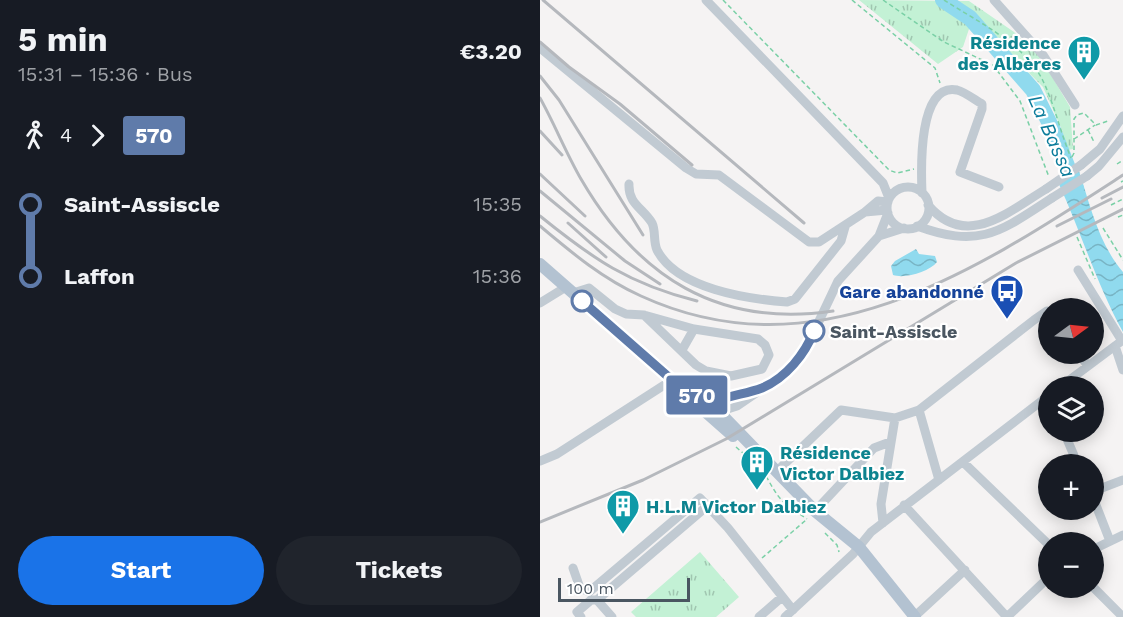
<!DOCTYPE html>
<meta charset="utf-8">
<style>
body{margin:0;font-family:"Work Sans",sans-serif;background:#20242c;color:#f1f3f6;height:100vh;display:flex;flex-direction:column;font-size:22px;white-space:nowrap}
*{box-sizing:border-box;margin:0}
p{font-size:20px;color:#9ea1a6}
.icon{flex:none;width:33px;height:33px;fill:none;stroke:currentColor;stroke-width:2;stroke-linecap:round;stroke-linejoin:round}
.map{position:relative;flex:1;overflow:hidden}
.side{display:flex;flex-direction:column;background:#171b24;width:540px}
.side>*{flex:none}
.badge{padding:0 12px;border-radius:4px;font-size:21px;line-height:39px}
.needle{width:39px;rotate:75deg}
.controls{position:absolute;left:498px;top:298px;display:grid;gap:12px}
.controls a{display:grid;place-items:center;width:66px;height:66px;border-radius:50%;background:#171b24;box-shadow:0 3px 15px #0003;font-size:30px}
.scale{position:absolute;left:18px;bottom:15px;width:132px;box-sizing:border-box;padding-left:6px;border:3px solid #4a5661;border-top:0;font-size:16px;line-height:21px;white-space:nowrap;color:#4a5661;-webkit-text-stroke:4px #fff;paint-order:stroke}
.map>.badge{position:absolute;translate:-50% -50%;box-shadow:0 0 0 3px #fff}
.legs{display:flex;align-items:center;gap:9px;height:66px;padding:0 18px;font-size:20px}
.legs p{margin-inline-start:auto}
.headline{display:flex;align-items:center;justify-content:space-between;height:102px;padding:0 18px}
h1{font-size:33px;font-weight:700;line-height:45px}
.action{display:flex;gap:12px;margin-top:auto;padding:12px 18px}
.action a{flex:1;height:69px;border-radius:36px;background:#1a73e8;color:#fff;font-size:24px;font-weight:700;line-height:69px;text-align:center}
.action a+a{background:#20242c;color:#f1f3f6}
ul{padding:0 18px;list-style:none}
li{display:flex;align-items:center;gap:21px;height:72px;font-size:22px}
li i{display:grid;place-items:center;width:9px;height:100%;margin:0 8px;background:currentColor}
li i::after{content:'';width:15px;height:15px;margin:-8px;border:4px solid;border-radius:50%;background:#171b24}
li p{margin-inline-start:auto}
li:first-child i{background:linear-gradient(#0000 50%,currentColor 0)}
li:last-child i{background:linear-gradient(currentColor 50%,#0000 0)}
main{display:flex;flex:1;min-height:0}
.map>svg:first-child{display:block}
.grass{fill:url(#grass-tufts)}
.water{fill:url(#water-waves)}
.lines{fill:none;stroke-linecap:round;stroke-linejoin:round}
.river{stroke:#90daee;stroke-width:16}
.path{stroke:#7ad0a6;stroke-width:1.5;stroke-dasharray:4.5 3;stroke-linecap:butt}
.minor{stroke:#c1cad2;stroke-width:9}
.major{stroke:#b3c2d1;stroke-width:12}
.rail{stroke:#b5b8bd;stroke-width:3}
.minor-bridge{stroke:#c1cad2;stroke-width:9}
.line-1-casing{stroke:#fff;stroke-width:14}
.line-1{stroke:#5f7baa;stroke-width:9}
.stop-1-dot{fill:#fff;stroke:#5f7baa;stroke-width:3}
.labels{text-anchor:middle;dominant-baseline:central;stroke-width:4.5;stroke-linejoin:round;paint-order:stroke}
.culture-label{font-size:18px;font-weight:bold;fill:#0d838f;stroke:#fff;text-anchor:start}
.transit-label{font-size:18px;font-weight:bold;fill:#164399;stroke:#fff;text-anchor:end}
.stop-label{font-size:18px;font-weight:bold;fill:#4a5661;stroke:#fff;text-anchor:start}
.water-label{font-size:20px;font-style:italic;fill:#0c7c9b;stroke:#fff}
</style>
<main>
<section class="side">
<div class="headline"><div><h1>5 min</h1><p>15:31 – 15:36 · Bus</p></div><b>€3.20</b></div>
<div class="legs"><svg class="icon" aria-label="walk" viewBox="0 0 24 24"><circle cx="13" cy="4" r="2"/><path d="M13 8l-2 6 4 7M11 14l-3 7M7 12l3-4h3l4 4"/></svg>4<svg class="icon" aria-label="forward" viewBox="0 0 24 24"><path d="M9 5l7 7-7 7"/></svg><b class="badge" style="background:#5f7baa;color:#fff">570</b></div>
<ul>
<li><i style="color:#5f7baa"></i><b>Saint-Assiscle</b><p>15:35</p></li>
<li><i style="color:#5f7baa"></i><b>Laffon</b><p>15:36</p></li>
</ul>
<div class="action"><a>Start</a><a>Tickets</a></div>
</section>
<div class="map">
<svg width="583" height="617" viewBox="0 0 583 617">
<defs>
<pattern id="grass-tufts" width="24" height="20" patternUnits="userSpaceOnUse" patternTransform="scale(1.5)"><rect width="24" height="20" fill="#c3f1d5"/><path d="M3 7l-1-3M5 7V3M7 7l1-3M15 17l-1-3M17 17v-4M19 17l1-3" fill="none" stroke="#a0c6b0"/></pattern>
<pattern id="water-waves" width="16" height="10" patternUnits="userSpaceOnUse" patternTransform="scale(1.5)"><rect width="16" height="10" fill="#90daee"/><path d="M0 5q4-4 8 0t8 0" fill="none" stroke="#78b4c4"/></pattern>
</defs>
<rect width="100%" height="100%" fill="#f5f3f3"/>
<path class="grass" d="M319,0L429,1L474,32L501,58L530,107L533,149L527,150L522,130L503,87L433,17L423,47L398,64Z
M160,552L199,597L176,617H96L91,612Z"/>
<path class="water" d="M538,168C550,204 558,243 583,272V332C557,285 541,232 518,182Z
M376,249L379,254L395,256L397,262C389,272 365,279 353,275L351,266L355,261Z"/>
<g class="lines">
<path class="river" d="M403,0L430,18L493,90L513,130L536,189"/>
<path class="path" d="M183,0L349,170L357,173L374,169
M312,0L395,68L400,83
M343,0L404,42L453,65L480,101L509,177
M404,0C438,22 487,45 504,83C515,107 521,134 531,158
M548,130L554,142
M534,139L555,125
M532,157L534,153V119L537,115L544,113L556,125L568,121
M577,164L583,160
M581,182L583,181
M571,205L583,199
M578,217L583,215
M563,228L583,260
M537,237L555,279
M196,447L204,454
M226,476C241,503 242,502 267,519
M285,533L297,545L299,552
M222,558L266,520"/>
<path class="minor" d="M166,0L343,183L349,198
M454,0L503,55L535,105
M0,48L146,168L156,174L179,175L269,242H279L325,212
M541,165L560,149L583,116
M547,176L559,166L583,137
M89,184C88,204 103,208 112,223C116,231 113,241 117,250C137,289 208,299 247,302L255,299L301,241L305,227
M347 208a21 21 0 1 1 42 0a21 21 0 1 1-42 0Z
M382,193C381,169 378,82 417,90C425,92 435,100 442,104V109L420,172L459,187
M388,205C426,250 468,212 506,189
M347,210L325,212L338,201L348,202
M377,226C440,249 460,232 512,198
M339,236L348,213
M538,270L582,341
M33,293L49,288L75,309L86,314L104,315L156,365L166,371L191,376L222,369L229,355L225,345L218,339L154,329L104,315
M0,303L26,287
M575,346L583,370
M142,350L154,329
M539,354L548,366
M520,387L583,340
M171,409L169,405L179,399L217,389
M175,413L197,406L248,371L271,338L298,281L339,236L364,228
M524,432L538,465
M0,461L17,454L132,380
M423,462L508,544
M236,472L301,410L355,418L379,410
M399,480L379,410L494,320L507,311L508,313
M554,491L583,480
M554,500L570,541
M364,505L467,617
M275,511L334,448L350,442
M343,523L341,504L355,418
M554,549L583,535
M33,568L40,588L49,592
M554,588L583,617
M49,592L160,498L188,528L253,610
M57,600L72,617
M375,616L425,570
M41,617L37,612L51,600H57L166,507
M219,617L242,597
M245,617L313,554L331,532L508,396
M467,617L508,578"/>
<path class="major" d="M0,264L138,385
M132,380L142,383L179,412L275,511L319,547L375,617
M159,406L193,436"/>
<path class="rail" d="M3,0L264,223
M0,42L29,67L80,104L152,165
M0,76L19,100L103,235
M0,98C15,125 26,153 41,179C98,277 178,328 293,311
M0,131L22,155
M0,174L45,216
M0,191L85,261L120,284
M562,198L583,187
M0,216C53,259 89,284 157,301
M28,223L66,257
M0,226C32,253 63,279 101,296C278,377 438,269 583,175
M517,226L571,199
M0,522L103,480L186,439L476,263L583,209"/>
<path class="minor-bridge" d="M506,189L541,165
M512,198L547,176"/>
</g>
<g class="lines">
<g class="line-1-casing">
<path id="line-1" d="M42,301L132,380L142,383L169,405C186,395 204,395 222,388C246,378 265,354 274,331"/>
</g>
<use href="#line-1" class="line-1"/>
</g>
<defs>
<g id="building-pin" transform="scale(1.725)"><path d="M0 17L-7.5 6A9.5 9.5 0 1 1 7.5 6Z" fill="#0f9aa8" stroke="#fff"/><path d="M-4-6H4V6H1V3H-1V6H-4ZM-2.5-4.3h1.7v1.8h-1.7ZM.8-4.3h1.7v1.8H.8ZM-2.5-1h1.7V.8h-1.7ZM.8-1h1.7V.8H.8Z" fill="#fff"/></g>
<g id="bus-pin" transform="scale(1.725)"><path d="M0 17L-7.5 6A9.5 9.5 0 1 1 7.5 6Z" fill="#1a4fb4" stroke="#fff"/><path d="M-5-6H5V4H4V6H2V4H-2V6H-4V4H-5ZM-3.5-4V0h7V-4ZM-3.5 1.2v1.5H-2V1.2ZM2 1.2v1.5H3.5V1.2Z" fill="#fff"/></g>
</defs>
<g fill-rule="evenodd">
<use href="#building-pin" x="544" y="52"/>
<use href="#bus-pin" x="467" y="291"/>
<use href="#building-pin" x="217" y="462"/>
<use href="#building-pin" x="83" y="506"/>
</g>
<g class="stop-1-dot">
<circle cx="42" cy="301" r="10"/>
<circle cx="274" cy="331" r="10"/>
</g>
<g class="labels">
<g class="culture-label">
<text x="521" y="42" text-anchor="end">Résidence<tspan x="521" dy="21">des Albères</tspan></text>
<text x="240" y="452">Résidence<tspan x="240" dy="21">Victor Dalbiez</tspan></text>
<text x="106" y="506">H.L.M Victor Dalbiez</text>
</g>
<g class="transit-label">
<text x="444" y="291">Gare abandonné</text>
</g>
<g class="stop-label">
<text x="290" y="331">Saint-Assiscle</text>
</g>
<g class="water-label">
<text transform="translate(512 136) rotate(66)">La Bassa</text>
</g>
</g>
</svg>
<div class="controls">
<a><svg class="needle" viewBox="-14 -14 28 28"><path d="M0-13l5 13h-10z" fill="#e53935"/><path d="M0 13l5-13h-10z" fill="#9ea1a6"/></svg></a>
<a><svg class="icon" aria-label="layers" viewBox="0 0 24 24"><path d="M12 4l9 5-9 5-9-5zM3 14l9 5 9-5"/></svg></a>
<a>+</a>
<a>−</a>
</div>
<div class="scale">100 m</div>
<b class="badge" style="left:157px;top:395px;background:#5f7baa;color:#fff">570</b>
</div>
</main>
